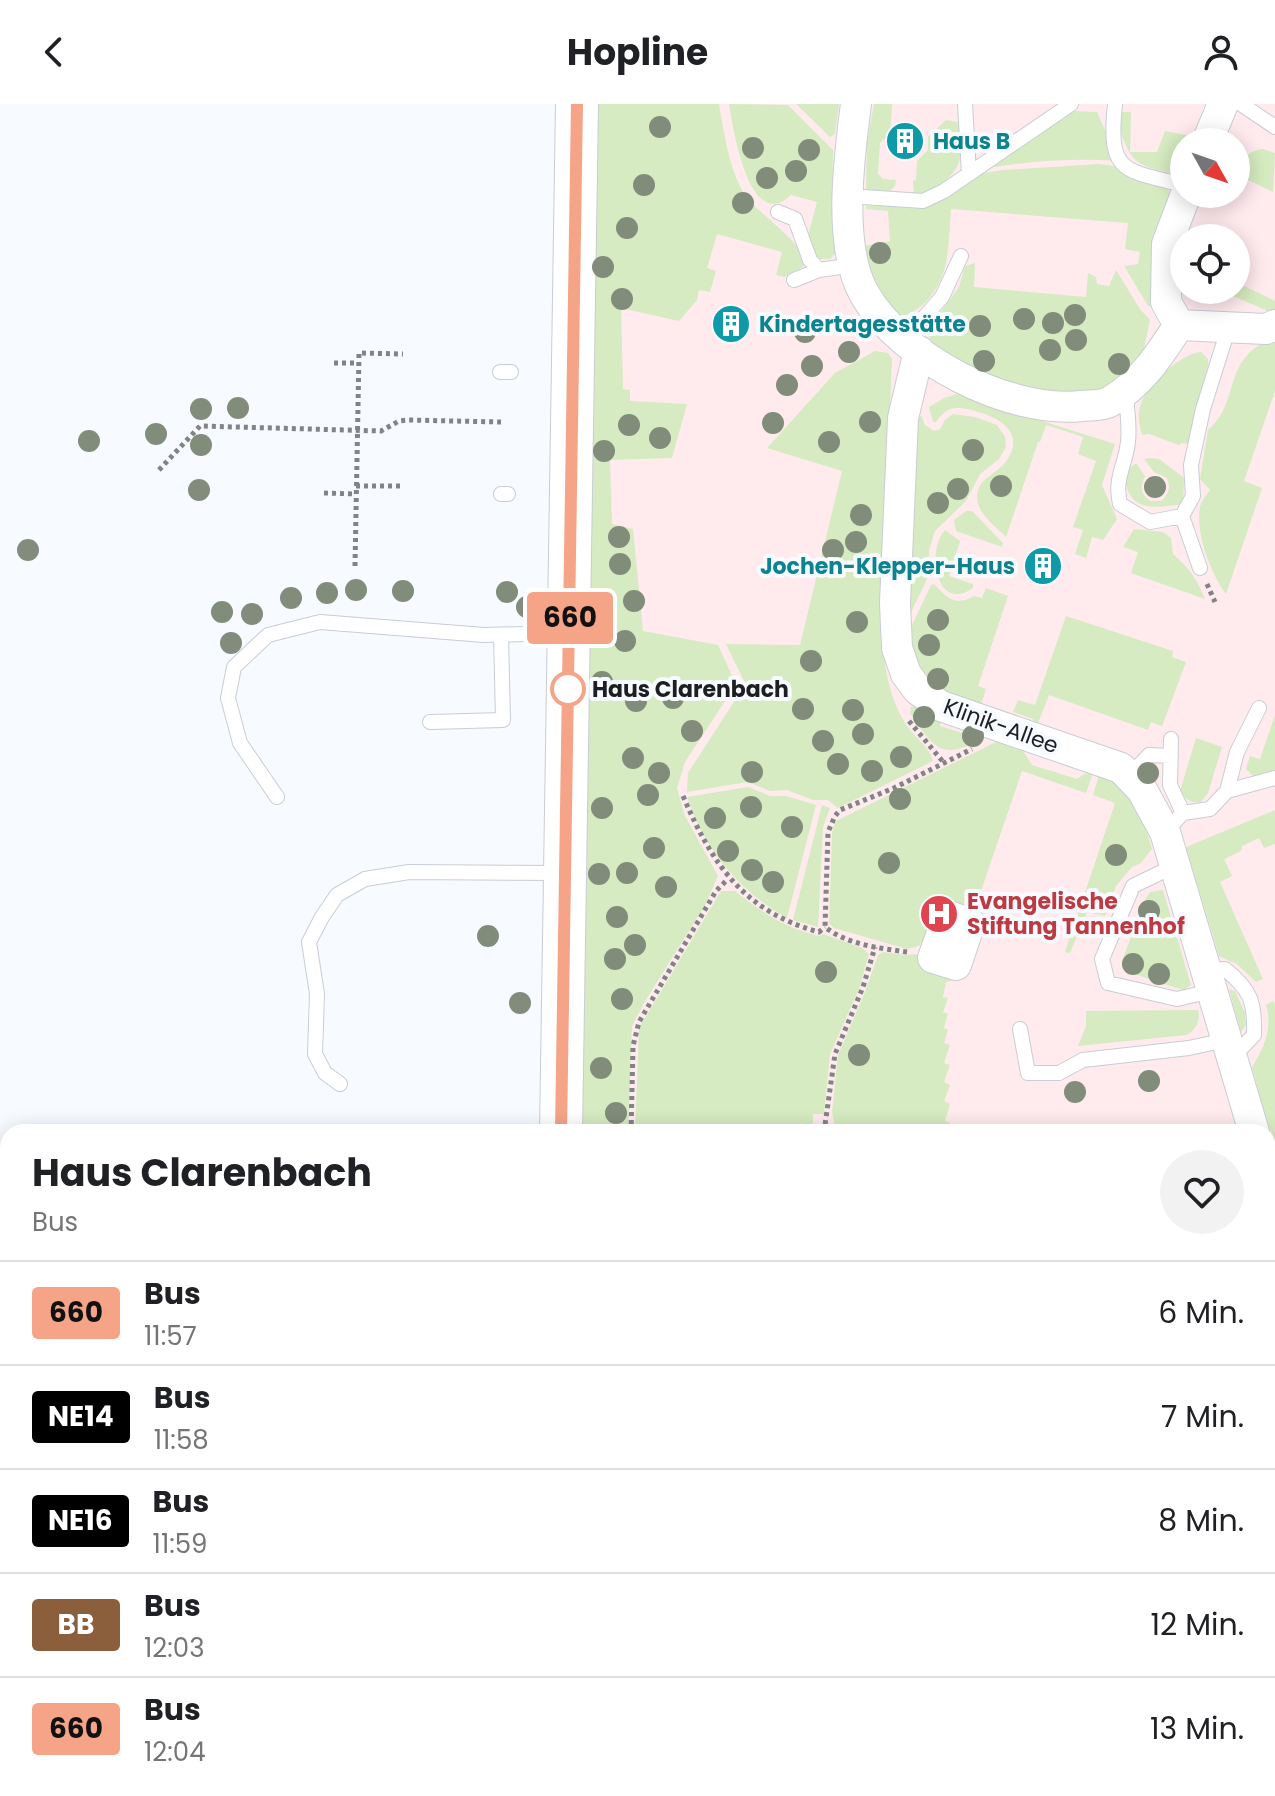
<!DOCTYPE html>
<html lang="de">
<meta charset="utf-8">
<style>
body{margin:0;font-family:Poppins,sans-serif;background:#f2f2f2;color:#202124;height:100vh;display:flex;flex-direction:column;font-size:30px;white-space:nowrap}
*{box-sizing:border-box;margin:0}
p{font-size:26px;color:#757577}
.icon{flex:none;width:44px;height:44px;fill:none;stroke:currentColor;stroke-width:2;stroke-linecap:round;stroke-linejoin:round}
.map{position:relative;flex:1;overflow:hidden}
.panel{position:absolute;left:0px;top:1020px;width:1276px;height:672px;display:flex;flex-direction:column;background:#fff;border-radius:24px 24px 0 0;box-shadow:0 4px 20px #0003}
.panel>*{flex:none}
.badge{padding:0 16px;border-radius:6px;font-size:28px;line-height:52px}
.needle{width:52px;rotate:130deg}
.buttons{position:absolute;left:1170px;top:24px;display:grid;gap:16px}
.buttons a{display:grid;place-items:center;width:80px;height:80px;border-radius:50%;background:#fff;box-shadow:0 4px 20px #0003;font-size:40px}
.map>.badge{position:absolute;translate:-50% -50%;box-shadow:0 0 0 4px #fff}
.round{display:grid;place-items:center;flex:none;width:84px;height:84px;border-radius:42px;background:#f2f2f2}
.headline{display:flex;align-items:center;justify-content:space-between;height:136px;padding:0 32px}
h1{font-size:38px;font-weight:700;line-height:60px}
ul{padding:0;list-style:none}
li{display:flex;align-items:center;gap:24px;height:104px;padding:0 32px;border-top:2px solid #e0e0e0}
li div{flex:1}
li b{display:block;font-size:30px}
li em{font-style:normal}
li .badge{min-width:88px;font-weight:700;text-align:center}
header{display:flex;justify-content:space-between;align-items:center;height:104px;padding:0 32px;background:#fff;font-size:36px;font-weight:700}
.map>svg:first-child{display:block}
.medical{fill:#ffeaee;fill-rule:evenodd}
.green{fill:#d6ebc1}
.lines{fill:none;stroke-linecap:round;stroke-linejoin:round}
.lane-casing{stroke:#c8cdd5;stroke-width:16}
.street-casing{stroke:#c8cdd5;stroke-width:32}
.secondary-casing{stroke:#c8cdd5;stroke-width:44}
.path{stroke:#818387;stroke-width:5;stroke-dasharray:4 4;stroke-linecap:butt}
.lane{stroke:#fff;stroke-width:14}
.street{stroke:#fff;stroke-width:30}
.secondary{stroke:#fff;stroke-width:42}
.tree{fill:#828c7a}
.line-casing{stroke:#fff;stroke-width:18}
.line{stroke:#f5a488;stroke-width:12}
.stop-dot{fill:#fff;stroke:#f5a488;stroke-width:4}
.labels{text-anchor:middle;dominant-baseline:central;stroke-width:8;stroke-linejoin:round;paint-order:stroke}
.culture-label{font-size:22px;font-weight:bold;fill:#0d838f;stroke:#f7faff;text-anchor:start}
.stop-label{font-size:22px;font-weight:bold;fill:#1d1e21;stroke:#f7faff;text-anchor:start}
.street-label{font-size:22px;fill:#1d1e21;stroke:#f7faff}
.health-label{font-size:22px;font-weight:bold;fill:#be3a42;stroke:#f7faff;text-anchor:start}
</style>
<header><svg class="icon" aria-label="back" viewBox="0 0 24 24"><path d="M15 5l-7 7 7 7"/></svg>Hopline<svg class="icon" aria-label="person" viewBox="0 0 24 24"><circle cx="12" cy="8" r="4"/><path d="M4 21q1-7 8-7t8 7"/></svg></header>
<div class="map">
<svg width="1275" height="1692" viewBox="0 0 1275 1692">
<rect width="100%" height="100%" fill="#f7faff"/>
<path class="medical" d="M614,0H1275V1408L1268,1411V1028H599ZM1184,38H1236V90H1184ZM1184,134H1236V186H1184Z
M589,1684H643L627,1692H589Z"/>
<path class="green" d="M595,0H719C724,28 729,66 745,91C760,113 803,135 804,162L784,173L776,171L782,148L717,130L707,164L716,167L710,188L699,186L697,196L679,217L621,204L623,285L630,286V297L687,300L672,354L610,356L612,420L633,425L643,527L718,541L735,578L733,585L685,658L677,684L685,712L718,772L705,801L644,899L632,922L628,1028H577Z
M729,0L788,1L833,46L832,116L835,150L830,155H817L807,135L817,98L791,91C749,131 733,24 729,0Z
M796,0H839L835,30L830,33Z
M874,0H892L890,35H884L880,39L878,70L883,75L896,76L895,82L888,89H873L866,85L867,39Z
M1073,7L1097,8L1119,57C1075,54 1027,57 983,65Z
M1114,8H1131L1130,48H1157L1165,27L1196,33L1194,38H1184V63L1181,70C1130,64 1129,54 1114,8Z
M946,16L962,19C962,48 965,64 938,82C930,88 924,91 914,90L913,77L916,76L917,57L928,46V33Z
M1263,45L1275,49L1273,88L1236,70C1241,57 1248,46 1263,45Z
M1099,60C1124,63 1159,70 1173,92L1153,203L1148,202L1124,162L1138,160L1140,148L1125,145L1128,119L951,105C948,141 951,177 921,202C914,208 907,212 898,212L869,174L864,142L890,137L888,107L866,105V102H922L975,70L1003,66Z
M975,159L974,183L1086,193L1088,169L1096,173L1097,180L1109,182L1116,166L1140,205L1150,216L1143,249L1115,283L1047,296L960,260L932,240L927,227L959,183L965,162Z
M1236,178L1275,197V210L1233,192L1223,195L1200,186H1236Z
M1275,234V287L1244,377L1262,384L1226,490C1211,471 1195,428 1200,403C1201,397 1207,390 1210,386L1200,375L1208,326C1242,298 1220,253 1275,234Z
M875,247L888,249L892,255L881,523C884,558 887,591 907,622C915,633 930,644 933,657L838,704L828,696H813L787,686L770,687L748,678L687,688L688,669L741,587L744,577L726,540L800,541L842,367L767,344L835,269Z
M1201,248L1208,255V261L1193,316L1189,340L1182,339L1179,341L1149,330L1142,331C1139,321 1137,310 1141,300C1147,281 1181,249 1201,248Z
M956,290L1115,340L1102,381L1117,415L1103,436L1092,433L1086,454L1075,450L1083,426L1073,423L1096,357L1078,350L1083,333L1046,321L1040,338H1038L1006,433C995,422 977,409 977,393C977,374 998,370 1007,356C1028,325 992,310 967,305C952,302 945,305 936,318H933L929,303L944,294Z
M953,310L975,313L997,321L1005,333L1006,343L999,355L980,370L966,397L935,427L929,446L928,473L905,521L917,317L921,311L925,321L934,327L940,325L945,316Z
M1150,354L1159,355L1184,374L1183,400C1157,403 1132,410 1125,377L1130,364L1136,359L1145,372C1140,384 1140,388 1150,397H1161C1169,390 1171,384 1167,374L1154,368L1144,355Z
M966,407H972L1003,439L1002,443L956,427L954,416Z
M1134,425L1163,428L1171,434L1173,450C1189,464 1197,475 1205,495L1131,469L1138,448L1123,443Z
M945,426L960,437L949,472L973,480V484C936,510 926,446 945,426Z
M934,480C947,494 955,503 974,492L982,494L986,484L1008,492L978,582L986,585L980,604C932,585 923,582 907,532L931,481Z
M1066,512L1173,547L1172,553L1186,558L1162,622L1151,618L1148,626L1049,591L1037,622L1033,615L1013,608L1018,596L1035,601Z
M916,602L941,618L940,622L962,629L964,626L978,630V636C940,659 931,639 910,609L911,603Z
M1275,611V666L1253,672L1246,665L1250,652L1260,655Z
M1196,634L1222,643L1208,689L1201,698C1190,699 1186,696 1180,687Z
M998,637L1022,645L1032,661L1077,675L1089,667L1093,669L1086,689L1022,667L970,819L930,824L919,842L907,845L834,824L829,819L832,728L836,717Z
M1099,671C1130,683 1144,714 1152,745L1141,759L1132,763L1116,782L1105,812L1087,808L1070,849L1065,848L1115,699L1093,691Z
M748,683L770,692H786L816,701L787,814C739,787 705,746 687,693Z
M822,701L830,704L823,723L818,823L793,816Z
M1275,706V740L1264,744L1259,734L1242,742L1241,747L1224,755L1232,772L1220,778L1263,875L1256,878L1237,860L1219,852L1186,743Z
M1163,786L1191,881L1183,886L1128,868L1122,857L1146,794L1150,788Z
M721,787H735C761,808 785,824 819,832L823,830L862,844L869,850L859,885L830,950L824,1010H813V1028H635L639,924Z
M883,848L905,851L921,850L956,861L951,877L946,878L943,893L948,894L943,908L948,910L944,924L948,926L944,939L950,941L944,959L950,961L944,978L950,981L944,997L950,1000L945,1017L950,1019L948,1028H836L832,1008L838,951L865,888L878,851Z
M1229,885L1235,887L1245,909L1246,921L1241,928Z
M1273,897L1275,901V1036L1266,1016L1252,963C1264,944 1273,924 1266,901Z
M1198,906C1201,917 1196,926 1186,931L1078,942L1086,922V907Z
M1275,1309V1348L1268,1351V1313Z
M8,1355V1684H208L221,1692H0V1363Z
M1275,1395V1692H629L642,1684H1268V1398Z"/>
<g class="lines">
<g class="lane-casing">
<path id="lane" d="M965,0L969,70
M1115,0C1108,69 1122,66 1184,81
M1241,0L1275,23
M849,92L923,97L944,87L1071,0
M778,108L795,115L810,156L819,166
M794,176L819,166L854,161
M904,236L942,193L961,152
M500,268H511
M1125,287C1127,303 1130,321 1128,338C1125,363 1114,374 1120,400L1150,418L1182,412
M501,390H508
M1200,464L1182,412L1193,392L1191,361L1203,305L1225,235L1226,221
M430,618L503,616L501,531
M1171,635L1170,681L1183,709
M1129,672L1149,651L1171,652
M1227,687L1275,674
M277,693L240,639L228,594L234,563L268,531L320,518L484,531L566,529
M1165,728L1183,709L1210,705L1227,687L1237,648L1259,604
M1174,762L1133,782L1102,855L1108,879L1177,895L1211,887
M1205,866L1225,865C1251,886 1255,898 1254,931L1232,954
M1020,925L1028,969H1059L1083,956L1189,944L1226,936
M340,980L325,969L315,950L317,890L309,838L322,813L337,791L365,775L409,768L560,769
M1268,1057L1275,1063"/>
</g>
<g class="street-casing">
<path id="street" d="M856,0C849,53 837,144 865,191C902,255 1009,310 1082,302C1091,301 1104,302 1111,297C1142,279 1160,250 1179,221
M1207,38L1223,0
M1179,221L1166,198L1167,140L1186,90
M1179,221L1266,225L1275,221
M919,247L903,314L895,499L897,544L906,570L918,586L941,602L1121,664L1142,686L1165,728L1254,1028
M948,812L970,819L956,861L933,854Z
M1268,1087L1272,1106L1268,1131
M1268,1156L1275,1172
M551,1692L554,1684
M583,1692L587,1684"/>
</g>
<g class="secondary-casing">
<path id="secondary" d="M561,1028L577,0
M1268,1369L1275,1366"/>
</g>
<path class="path" d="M334,259H358
M159,366L200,322L381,327L399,317L408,316L501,318
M356,382H401
M324,389L356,390
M355,462L359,249L403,250
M1207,480L1215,498
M909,617L944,659
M683,692C712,760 744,808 819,828L825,823
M907,848C879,844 848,841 825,823L828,728L835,712L840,706L894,684L972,645
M631,1028L633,942L639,918L716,787L728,775
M824,1028L835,950L863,883L875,843
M676,1684L677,1692"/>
<use href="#lane" class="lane"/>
<use href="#street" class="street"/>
<use href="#secondary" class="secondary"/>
</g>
<g class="tree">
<circle cx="660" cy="23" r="11"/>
<circle cx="753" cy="44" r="11"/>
<circle cx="809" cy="46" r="11"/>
<circle cx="796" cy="67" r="11"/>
<circle cx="767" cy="74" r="11"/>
<circle cx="644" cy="81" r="11"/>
<circle cx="743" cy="99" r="11"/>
<circle cx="627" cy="124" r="11"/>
<circle cx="880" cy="149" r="11"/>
<circle cx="603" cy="163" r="11"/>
<circle cx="622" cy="195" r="11"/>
<circle cx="1075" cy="211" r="11"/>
<circle cx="1024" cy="215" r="11"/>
<circle cx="1053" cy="219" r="11"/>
<circle cx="980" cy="222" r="11"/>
<circle cx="805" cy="228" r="11"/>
<circle cx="1076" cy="236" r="11"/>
<circle cx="1050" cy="246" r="11"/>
<circle cx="849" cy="248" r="11"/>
<circle cx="984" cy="257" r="11"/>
<circle cx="1119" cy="260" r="11"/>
<circle cx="812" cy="262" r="11"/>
<circle cx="787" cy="281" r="11"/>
<circle cx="238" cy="304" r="11"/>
<circle cx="201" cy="305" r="11"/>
<circle cx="870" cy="318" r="11"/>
<circle cx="773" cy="319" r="11"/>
<circle cx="629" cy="321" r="11"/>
<circle cx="156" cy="330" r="11"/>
<circle cx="660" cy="334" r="11"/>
<circle cx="89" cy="337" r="11"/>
<circle cx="829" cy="338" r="11"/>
<circle cx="201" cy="341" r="11"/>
<circle cx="973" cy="346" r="11"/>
<circle cx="604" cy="347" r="11"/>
<circle cx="1001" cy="382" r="11"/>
<circle cx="1155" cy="383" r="11"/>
<circle cx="958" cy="385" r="11"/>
<circle cx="199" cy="386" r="11"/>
<circle cx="938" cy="399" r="11"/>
<circle cx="861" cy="411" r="11"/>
<circle cx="619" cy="433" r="11"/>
<circle cx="856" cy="438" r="11"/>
<circle cx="28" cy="446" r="11"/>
<circle cx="833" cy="446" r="11"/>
<circle cx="620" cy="460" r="11"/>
<circle cx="356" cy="486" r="11"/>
<circle cx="403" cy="487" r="11"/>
<circle cx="507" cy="488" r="11"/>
<circle cx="327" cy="489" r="11"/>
<circle cx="291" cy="494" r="11"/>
<circle cx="634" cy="497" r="11"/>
<circle cx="527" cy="503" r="11"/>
<circle cx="222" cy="508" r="11"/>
<circle cx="252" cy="510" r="11"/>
<circle cx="938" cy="516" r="11"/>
<circle cx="857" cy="518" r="11"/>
<circle cx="625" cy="537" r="11"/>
<circle cx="231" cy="539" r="11"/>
<circle cx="929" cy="541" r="11"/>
<circle cx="811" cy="557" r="11"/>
<circle cx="938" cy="575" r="11"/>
<circle cx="602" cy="578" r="11"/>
<circle cx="673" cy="594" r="11"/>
<circle cx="636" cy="597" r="11"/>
<circle cx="803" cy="605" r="11"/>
<circle cx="853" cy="606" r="11"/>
<circle cx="924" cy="613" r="11"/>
<circle cx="692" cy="627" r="11"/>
<circle cx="863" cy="630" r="11"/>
<circle cx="973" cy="632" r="11"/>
<circle cx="823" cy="637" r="11"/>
<circle cx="901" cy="653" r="11"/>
<circle cx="633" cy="654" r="11"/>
<circle cx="838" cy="660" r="11"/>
<circle cx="872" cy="667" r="11"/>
<circle cx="752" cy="668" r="11"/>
<circle cx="659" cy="669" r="11"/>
<circle cx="1148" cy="669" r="11"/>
<circle cx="648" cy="691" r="11"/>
<circle cx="900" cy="695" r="11"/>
<circle cx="751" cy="703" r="11"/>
<circle cx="602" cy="704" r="11"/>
<circle cx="715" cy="714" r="11"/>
<circle cx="792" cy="723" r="11"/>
<circle cx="654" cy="744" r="11"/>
<circle cx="728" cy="747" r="11"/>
<circle cx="1116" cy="751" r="11"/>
<circle cx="889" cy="759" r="11"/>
<circle cx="752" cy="766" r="11"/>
<circle cx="627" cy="769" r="11"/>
<circle cx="599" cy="770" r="11"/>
<circle cx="773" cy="778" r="11"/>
<circle cx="666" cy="783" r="11"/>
<circle cx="1149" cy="807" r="11"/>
<circle cx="617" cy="813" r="11"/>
<circle cx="488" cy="832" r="11"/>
<circle cx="635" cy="841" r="11"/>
<circle cx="615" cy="855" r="11"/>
<circle cx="1133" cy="860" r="11"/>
<circle cx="826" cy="868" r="11"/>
<circle cx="1159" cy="870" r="11"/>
<circle cx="622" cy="895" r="11"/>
<circle cx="520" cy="899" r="11"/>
<circle cx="859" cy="951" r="11"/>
<circle cx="601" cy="964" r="11"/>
<circle cx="1149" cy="977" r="11"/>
<circle cx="1075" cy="988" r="11"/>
<circle cx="616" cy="1009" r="11"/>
</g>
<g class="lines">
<g class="line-casing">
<path id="line" d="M561,1028L577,0"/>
</g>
<use href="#line" class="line"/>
</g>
<defs>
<g id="building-disc" transform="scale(2)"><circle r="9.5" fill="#0f9aa8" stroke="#f7faff"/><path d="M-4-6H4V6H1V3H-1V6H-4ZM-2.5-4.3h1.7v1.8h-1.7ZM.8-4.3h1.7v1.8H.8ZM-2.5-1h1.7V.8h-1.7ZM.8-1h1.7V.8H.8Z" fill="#fff"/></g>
<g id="hospital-disc" transform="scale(2)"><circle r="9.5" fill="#e0444e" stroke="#f7faff"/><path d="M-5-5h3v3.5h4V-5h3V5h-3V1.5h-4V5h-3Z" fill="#fff"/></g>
</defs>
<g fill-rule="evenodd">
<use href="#building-disc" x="905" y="37"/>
<use href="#building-disc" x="731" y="220"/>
<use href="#building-disc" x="1043" y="462"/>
<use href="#hospital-disc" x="939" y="810"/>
</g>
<circle class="stop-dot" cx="568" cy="585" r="16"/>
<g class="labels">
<g class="culture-label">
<text x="933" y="37">Haus B</text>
<text x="759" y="220">Kindertagesstätte</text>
<text x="1015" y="462" text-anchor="end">Jochen-Klepper-Haus</text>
</g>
<g class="stop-label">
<text x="592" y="585">Haus Clarenbach</text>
</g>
<g class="street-label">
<text transform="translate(1001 622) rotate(20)">Klinik-Allee</text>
</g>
<g class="health-label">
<text x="967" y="797">Evangelische<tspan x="967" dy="25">Stiftung Tannenhof</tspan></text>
</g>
</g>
</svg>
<div class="buttons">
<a><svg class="needle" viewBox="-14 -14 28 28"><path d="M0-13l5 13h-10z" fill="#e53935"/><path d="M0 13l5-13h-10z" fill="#757577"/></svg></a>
<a><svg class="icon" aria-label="locate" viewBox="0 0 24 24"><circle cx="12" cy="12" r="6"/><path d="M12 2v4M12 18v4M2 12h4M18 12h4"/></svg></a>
</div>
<b class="badge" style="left:570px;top:514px;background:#f5a488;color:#111">660</b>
<section class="panel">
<div class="headline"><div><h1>Haus Clarenbach</h1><p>Bus</p></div><a class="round"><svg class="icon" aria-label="heart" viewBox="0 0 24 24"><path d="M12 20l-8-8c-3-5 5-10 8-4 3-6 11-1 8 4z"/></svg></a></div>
<ul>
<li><span class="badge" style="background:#f5a488;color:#111">660</span><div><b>Bus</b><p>11:57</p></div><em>6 Min.</em></li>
<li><span class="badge" style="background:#000;color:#fff">NE14</span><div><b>Bus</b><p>11:58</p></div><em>7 Min.</em></li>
<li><span class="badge" style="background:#000;color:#fff">NE16</span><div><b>Bus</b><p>11:59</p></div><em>8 Min.</em></li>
<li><span class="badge" style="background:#8b5e3c;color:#fff">BB</span><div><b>Bus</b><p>12:03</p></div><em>12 Min.</em></li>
<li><span class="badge" style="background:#f5a488;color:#111">660</span><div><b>Bus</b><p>12:04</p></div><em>13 Min.</em></li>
</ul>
</section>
</div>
